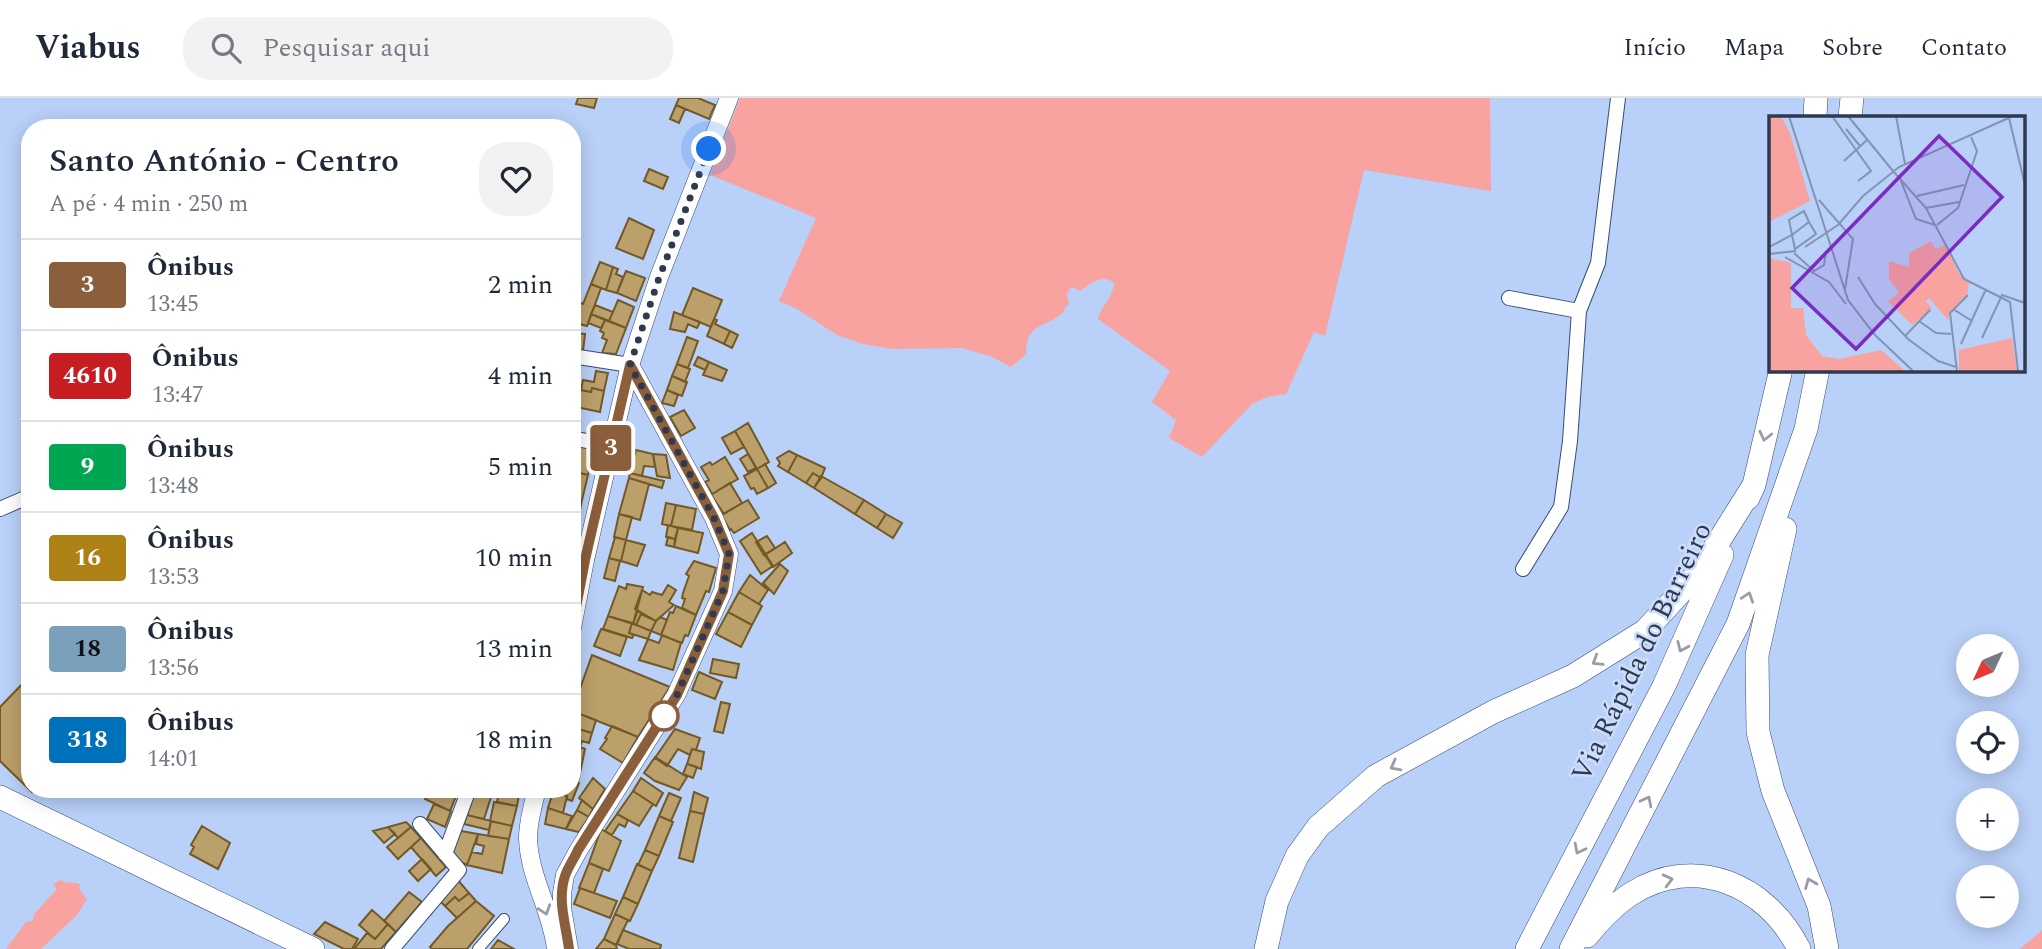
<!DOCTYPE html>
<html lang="pt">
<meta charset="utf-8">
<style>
body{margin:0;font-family:Spectral,serif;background:#f2f2f3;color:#1f2937;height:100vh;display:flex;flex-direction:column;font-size:26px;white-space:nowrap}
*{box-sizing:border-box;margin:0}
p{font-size:23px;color:#747a83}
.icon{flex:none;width:38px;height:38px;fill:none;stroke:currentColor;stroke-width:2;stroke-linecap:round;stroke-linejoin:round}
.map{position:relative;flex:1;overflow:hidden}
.details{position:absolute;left:21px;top:21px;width:560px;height:679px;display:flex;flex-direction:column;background:#fff;border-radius:28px;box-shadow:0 4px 18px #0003}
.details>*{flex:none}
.badge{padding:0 14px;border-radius:5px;font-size:24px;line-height:46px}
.needle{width:46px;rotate:226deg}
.tools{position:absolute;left:1956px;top:536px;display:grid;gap:14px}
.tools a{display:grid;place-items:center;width:63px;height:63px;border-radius:50%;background:#fff;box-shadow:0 4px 18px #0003;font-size:35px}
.you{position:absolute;width:35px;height:35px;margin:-18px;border:5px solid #fff;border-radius:50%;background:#1a73e8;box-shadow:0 0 0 10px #1a73e833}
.map>.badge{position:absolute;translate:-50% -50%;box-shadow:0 0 0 4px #fff}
.round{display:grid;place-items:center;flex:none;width:74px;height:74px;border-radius:28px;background:#f2f2f3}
.overview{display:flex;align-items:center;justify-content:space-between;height:119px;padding:0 28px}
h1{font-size:33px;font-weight:600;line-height:52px}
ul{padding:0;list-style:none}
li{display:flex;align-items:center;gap:21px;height:91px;padding:0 28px;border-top:2px solid #e0e1e3}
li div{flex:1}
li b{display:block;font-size:26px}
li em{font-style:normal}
li .badge{min-width:77px;font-weight:700;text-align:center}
header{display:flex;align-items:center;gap:42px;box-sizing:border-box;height:98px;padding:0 35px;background:#fff;border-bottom:2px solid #e0e1e3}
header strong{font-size:33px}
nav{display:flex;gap:38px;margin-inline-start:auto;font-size:24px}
.search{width:490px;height:63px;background:#f2f2f3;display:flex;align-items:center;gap:18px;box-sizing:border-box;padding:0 24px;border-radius:28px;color:#747a83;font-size:26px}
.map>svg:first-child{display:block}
.green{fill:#f8a39f}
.building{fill:#bca06b;stroke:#735925;stroke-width:2}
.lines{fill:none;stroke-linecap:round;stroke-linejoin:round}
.pedestrian-casing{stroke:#364c77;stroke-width:12}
.minor-casing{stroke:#364c77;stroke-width:16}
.tertiary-casing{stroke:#364c77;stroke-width:19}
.primary-casing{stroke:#364c77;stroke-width:24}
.trunk-casing{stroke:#364c77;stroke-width:24}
.pedestrian{stroke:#fff;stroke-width:10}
.minor{stroke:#fff;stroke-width:14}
.tertiary{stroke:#fff;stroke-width:18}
.primary{stroke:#fff;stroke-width:23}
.trunk{stroke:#fff;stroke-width:23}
.oneway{stroke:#979ca6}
.line-casing{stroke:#fff;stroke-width:16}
.line{stroke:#8b5e3c;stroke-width:10}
.walk{stroke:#2f3a4e;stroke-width:7;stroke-dasharray:0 12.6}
.stop-dot{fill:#fff;stroke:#8b5e3c;stroke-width:3.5}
.labels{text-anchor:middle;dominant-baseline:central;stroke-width:5;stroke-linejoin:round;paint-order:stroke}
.street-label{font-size:28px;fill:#2f3a4e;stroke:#ccddfc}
.inset-road{fill:none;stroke:#8294b4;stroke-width:2}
.view{fill:#7b2cbf;fill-opacity:0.15;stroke:#7b2cbf;stroke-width:3.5}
.inset-edge{fill:none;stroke:#2f3a4e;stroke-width:3.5}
</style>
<header>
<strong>Viabus</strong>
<div class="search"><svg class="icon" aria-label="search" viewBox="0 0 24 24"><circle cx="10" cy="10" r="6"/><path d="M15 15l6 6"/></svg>Pesquisar aqui</div>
<nav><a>Início</a><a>Mapa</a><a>Sobre</a><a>Contato</a></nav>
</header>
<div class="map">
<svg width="2042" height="851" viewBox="0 0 2042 851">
<rect width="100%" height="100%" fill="#b9d0f8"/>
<path class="green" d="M740,0H1490L1491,93L1364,72L1325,238L1314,234L1286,296L1267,299L1252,306L1202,359L1169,340L1176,322L1152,304L1170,273L1098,221C1101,208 1113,200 1114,185C1103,175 1090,186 1080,193L1071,189L1067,196L1069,206L1065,209L1064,214C1046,230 1026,224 1026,256L1011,269L990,258L961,250L892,251L863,246L837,237L797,211L779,203L816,120L710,77Z
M61,782L65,785L70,784L80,786L79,791L87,801L77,817L41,851H6L26,824L32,823L35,815L57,791L53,786Z
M2042,832V851H2020L2041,833Z"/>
<path class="building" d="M578,0H597L594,10L576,6Z
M679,0H698L715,7L709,21L676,7Z
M676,7L685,11L679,25L670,21Z
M649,71L668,79L663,91L644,83Z
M629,120L654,132L643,161L616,150Z
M600,164L613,169L606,192L591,186Z
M613,169L618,171L616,176L623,179L617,195L606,192Z
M626,173L645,180L636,203L617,195Z
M591,186L601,190L587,228L572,224V213L576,203L583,206Z
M693,190L722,202L711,229L682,217Z
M618,202L634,209L626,230L609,223Z
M595,207L613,214L609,223L591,216Z
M674,214L700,224L697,230L688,226L685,234L670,231Z
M591,216L605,222L601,230L588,225Z
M714,221L717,222L715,226L730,233L724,246L707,238Z
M605,222L626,230L616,256L602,255L607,242L602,240L604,235L600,233Z
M730,233L738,237L732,250L724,246Z
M572,235L585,236L583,253L572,252Z
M687,239L698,243L688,270L677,266Z
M698,259L709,264L705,272L694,267Z
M709,264L727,272L722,283L703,277Z
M677,266L690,271L685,284L672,278Z
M596,273L608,275L604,293L592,290L591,294L581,292L583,282L594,284Z
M672,278L687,284L682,298L667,292Z
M592,290L604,293L600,314L572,308L575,291L591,294Z
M667,292L678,297L674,308L662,305Z
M684,312L695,330L681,338L670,319Z
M748,325L769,364L757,371L735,333Z
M735,333L744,349L731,356L722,340Z
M574,345L594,350L588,377L572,373Z
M636,352L653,356L655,369L644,368L642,378L630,375Z
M789,353L797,357L788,374L778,368L780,365L777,360Z
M653,356L666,357L670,380L657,378Z
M748,356L756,370L748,374L740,361Z
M797,357L825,370L821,380L813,375L806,385L788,374Z
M725,359L738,381L712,396L705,384L709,382L701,369L710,364L712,367Z
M765,366L776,385L768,390L757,371Z
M757,371L768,390L757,396L754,390L751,391L744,378Z
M572,373L588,377L582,402L572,398Z
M630,375L664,383L662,390L629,380Z
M813,375L821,380L814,390L806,385Z
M821,378L864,402L855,416L814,390Z
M629,380L649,386L640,422L619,416Z
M730,385L742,405L724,416L711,397Z
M572,398L582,402L577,427L572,431Z
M748,402L759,420L734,435L731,431L730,432L721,417Z
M864,402L886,416L877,430L855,416Z
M666,405L676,407L671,428L662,426Z
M676,407L696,411L692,432L671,428Z
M619,416L632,419L626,442L614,439Z
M886,416L902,425L893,440L877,430Z
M668,427L678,430L675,441L666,439Z
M678,430L703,435L698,455L674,449Z
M752,435L773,468L761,476L740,443Z
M767,438L775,450L764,457L756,444Z
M615,439L626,442L621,463L609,460Z
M668,439L675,441L674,449L666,447Z
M626,442L645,447L637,468L621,463Z
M785,444L792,455L773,469L765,457Z
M609,460L620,463L615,483L604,480Z
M694,463L716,470L709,494L706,493L696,517L682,510L685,501L682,500L683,495L689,478L686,476Z
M780,466L788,473L774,496L763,485Z
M750,477L768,492L759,506L739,494Z
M627,486L643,489L633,526L608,518L619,488L626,491Z
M668,487L676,492L669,504L674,507L656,523L635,511L642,492L650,497L652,494L662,497Z
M739,494L762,508L752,527L728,514Z
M676,508L696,517L688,538L685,537L682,545L661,537L670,514L673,515Z
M638,512L641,516L636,527L633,526Z
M728,514L752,527L741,549L716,536Z
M641,516L656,523L651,533L636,527Z
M608,518L632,525L629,535L634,537L632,540L603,531Z
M660,519L667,522L661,537L651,533L656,523Z
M632,525L651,533L648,541L629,535Z
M601,531L627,539L620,558L594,548Z
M662,537L681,545L673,572L639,562L648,541L659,545Z
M592,557L670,589L638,639L572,613Z
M713,561L739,566L736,580L710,575Z
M699,574L722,584L715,601L692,592Z
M30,578V691H35L32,694L0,663V609Z
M721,604L730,606L723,635L714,633Z
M572,613L596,622L592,635L572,629Z
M612,628L638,639L623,665L600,651L607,641L605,640Z
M572,629L592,635L589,645L582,643L580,649L572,646Z
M675,631L700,640L696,652L692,651L690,657L678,651L667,668L655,660Z
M572,646L585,651L578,685L572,682Z
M692,651L704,654L701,671L687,666Z
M655,659L687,679L679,692L655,683L644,675Z
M687,666L697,669L693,680L683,676Z
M593,680L605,691L593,711L579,700Z
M641,680L663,695L656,708L633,693Z
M572,682L579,685L572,703L567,701V698L553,694V691H572Z
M429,691H440L456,698L450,713L425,701Z
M443,691H459L456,698Z
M476,691L493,693L484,721L467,717Z
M494,691H520L517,708L497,704L499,694L493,693Z
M633,693L653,706L639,728L617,716Z
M553,694L567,698L563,715L548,710Z
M694,694L708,700L704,716L690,713Z
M669,695L681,700L671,723L659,718Z
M582,702L593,711L589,719L577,712Z
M494,704L517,708L512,728L490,723Z
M434,706L451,713L445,729L427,721Z
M548,710L572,718L566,731L545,726Z
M577,712L589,719L579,734L566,731Z
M690,713L704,716L693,764L679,760Z
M617,716L628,722L625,729L619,726L612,737L605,733Z
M467,717L491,723L489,732L464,726Z
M659,718L673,724L659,758L645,752Z
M491,723L512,728L509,741L488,738Z
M406,724L411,729L398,740L388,729Z
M202,728L230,745L218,771L190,756L194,749L191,747Z
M388,729L395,736L384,745L373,733Z
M411,729L421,740L398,761L387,749Z
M601,731L621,743L609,773L589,765Z
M461,733L478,736L467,767L451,759Z
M478,736L509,741L502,775L467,767L472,754L482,756L484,748L476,746Z
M421,740L446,769L436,778L411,749Z
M645,752L659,758L652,773L638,767Z
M422,761L431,771L418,783L409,773Z
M589,765L603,771L594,795L579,790Z
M637,766L652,773L638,806L623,799Z
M457,781L469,795L459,803L455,799L445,808L438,801Z
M580,790L617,803L610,820L574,806Z
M409,794L422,804L396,834L384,823Z
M469,795L476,803L457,820L445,808L455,799L459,803Z
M623,799L638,806L630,823L615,816Z
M476,803L494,818L467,851H432L430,849L448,828Z
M372,812L388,826L375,841L359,827Z
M615,816L628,822L616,847L604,841Z
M325,824L358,841L352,851H344L314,836Z
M388,826L396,834L381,851H354L367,835L375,841Z
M623,832L661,847L660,851H629L617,846Z
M604,841L616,847L617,851H596Z
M498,842L514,851H491Z"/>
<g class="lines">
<g class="pedestrian-casing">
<path id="pedestrian" d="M478,851L504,821"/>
</g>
<g class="minor-casing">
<path id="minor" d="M1509,200L1579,213
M572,258L630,267
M572,340L611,348
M0,411L30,398
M572,451L585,462
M1523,471L1561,409L1570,343L1579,213L1598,165L1618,0
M445,756L469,691
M392,851L459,772L420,726"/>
</g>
<g class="tertiary-casing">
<path id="tertiary" d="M572,530L585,462L630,267L659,179L729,0
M537,691C533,707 528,724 528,740C529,779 552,813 556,851
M569,851L562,810V795L565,777L578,753L676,597L723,493L729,456L714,420L630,267"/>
</g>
<g class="primary-casing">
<path id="primary" d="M0,699L313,851"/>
</g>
<g class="trunk-casing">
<path id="trunk" d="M1815,19L1816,0
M1850,19L1852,0
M1748,400L1754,387L1781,271
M1785,431L1757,557L1758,634L1773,693L1819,808L1827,851
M1587,838C1600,822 1614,807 1631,796C1695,755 1767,787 1799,851
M1266,851L1277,803L1297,758L1318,729L1376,678L1493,614L1573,578L1645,533L1700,473L1754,387
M1527,851L1664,588L1722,457
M1571,851L1738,526L1806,331L1818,271"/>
</g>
<use href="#pedestrian" class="pedestrian"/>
<use href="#minor" class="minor"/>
<use href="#tertiary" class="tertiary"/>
<use href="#primary" class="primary"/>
<use href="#trunk" class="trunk"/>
</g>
<defs><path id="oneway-chevron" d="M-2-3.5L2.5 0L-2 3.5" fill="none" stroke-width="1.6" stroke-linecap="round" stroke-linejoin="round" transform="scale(1.75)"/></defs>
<g class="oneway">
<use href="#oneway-chevron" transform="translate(1765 338) rotate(103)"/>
<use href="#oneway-chevron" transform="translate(1748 499) rotate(-71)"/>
<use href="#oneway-chevron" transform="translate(1682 549) rotate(114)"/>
<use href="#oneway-chevron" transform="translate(1597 563) rotate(148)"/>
<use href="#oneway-chevron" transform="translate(1395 668) rotate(152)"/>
<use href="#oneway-chevron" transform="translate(1647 703) rotate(-63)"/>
<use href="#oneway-chevron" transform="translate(1579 751) rotate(117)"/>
<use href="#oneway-chevron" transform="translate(1668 782) rotate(-14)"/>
<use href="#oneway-chevron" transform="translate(1810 785) rotate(-112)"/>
<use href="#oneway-chevron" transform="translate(545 812) rotate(72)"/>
</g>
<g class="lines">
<g class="line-casing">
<path id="line" d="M569,851C566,827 557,802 565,778C568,769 574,761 578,752L677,597L723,493L729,456L714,420L630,267L585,462L572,530"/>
</g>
<use href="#line" class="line"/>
<path class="walk" d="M664,618L677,597L723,493L729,456L714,420L630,267L659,180L709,51"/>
</g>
<circle class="stop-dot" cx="664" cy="618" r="14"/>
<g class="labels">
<g class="street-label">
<text transform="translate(1642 554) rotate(-64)">Via Rápida do Barreiro</text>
</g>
</g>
<g transform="translate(1769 18)">
<rect width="256" height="256" fill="#b9d0f8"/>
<path d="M0,0H12L21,17L41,85L0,106ZM162,125L166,133L176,129L190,158L200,167L198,179L180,197L179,204L160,182L157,185L163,193L143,209L119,185L130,177L120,163V145L140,151V137ZM0,142L22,147V192H34L37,219L53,240L70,243L112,234L136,255H0ZM243,222L248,255H190V234Z" fill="#f8a39f"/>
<path class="inset-road" d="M20,0L79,184L106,219L144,255M63,0L102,55L89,65M79,0L124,55M127,0L136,48M240,2L256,69M77,13L91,30M75,45L98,24M124,55L157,92L195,163L241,186L249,255M132,65L147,103L166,109M148,80L195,69M50,84L84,123L76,173M157,92L190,86M168,109L189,92L208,35L202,21M0,131L23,119L40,106L47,118L26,133L23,119L20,104L35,95L40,106M36,131L69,109L94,80L130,51L244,0M25,137L45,155L55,149L57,135M0,138L27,135M16,141L60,166L77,188M89,161L106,188L139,223L169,245L187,251M184,193L203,205M150,205L167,217L182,218M136,220L161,194M213,222L233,179L256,187M192,228L217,173M188,255L181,197L199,179"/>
<path class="view" d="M170,20L233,81L87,233L23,172Z"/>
<rect width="256" height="256" class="inset-edge"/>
</g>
</svg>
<div class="tools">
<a><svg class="needle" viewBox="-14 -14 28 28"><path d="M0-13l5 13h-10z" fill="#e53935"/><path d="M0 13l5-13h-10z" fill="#747a83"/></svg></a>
<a><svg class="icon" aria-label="locate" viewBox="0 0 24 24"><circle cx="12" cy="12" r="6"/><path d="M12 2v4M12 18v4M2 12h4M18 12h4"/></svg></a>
<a>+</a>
<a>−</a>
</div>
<div class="you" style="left:709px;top:51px"></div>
<b class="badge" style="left:611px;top:350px;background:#8b5e3c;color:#fff">3</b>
<section class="details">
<div class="overview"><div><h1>Santo António - Centro</h1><p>A pé · 4 min · 250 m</p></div><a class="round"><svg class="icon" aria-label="heart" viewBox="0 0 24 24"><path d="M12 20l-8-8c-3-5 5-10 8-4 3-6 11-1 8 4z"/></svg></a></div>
<ul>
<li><span class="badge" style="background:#8b5e3c;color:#fff">3</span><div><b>Ônibus</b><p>13:45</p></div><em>2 min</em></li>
<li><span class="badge" style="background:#c61d23;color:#fff">4610</span><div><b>Ônibus</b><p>13:47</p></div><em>4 min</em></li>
<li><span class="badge" style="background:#00a651;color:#fff">9</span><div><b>Ônibus</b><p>13:48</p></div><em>5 min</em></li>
<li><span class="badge" style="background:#ad8116;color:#fff">16</span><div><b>Ônibus</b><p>13:53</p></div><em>10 min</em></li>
<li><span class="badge" style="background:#7ba0bb;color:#111">18</span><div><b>Ônibus</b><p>13:56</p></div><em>13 min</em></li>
<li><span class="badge" style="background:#0072bc;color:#fff">318</span><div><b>Ônibus</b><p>14:01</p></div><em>18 min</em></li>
</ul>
</section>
</div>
